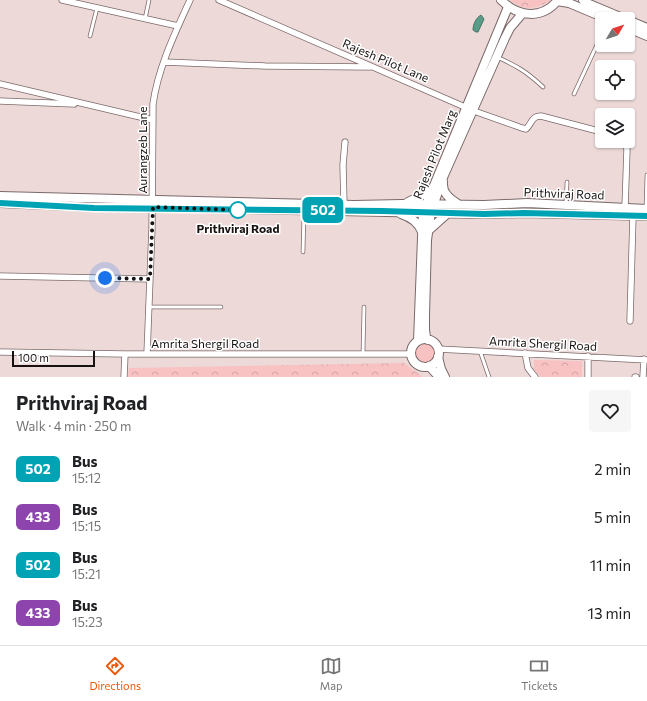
<!DOCTYPE html>
<meta charset="utf-8">
<style>
body{margin:0;font-family:Commissioner,sans-serif;background:#f6f6f6;color:#202124;height:100vh;display:flex;flex-direction:column;font-size:15px;white-space:nowrap}
*{box-sizing:border-box;margin:0}
p{font-size:13px;color:#757577}
.icon{flex:none;width:22px;height:22px;fill:none;stroke:currentColor;stroke-width:2;stroke-linecap:round;stroke-linejoin:round}
.map{position:relative;height:377px;overflow:hidden}
.sheet{display:flex;flex-direction:column;background:#fff;flex:1}
.sheet>*{flex:none}
.badge{padding:0 8px;border-radius:6px;font-size:14px;line-height:26px}
.needle{width:26px;rotate:51deg}
.buttons{position:absolute;left:595px;top:12px;display:grid;gap:8px}
.buttons a{display:grid;place-items:center;width:40px;height:40px;border-radius:4px;background:#fff;box-shadow:0 1px 3px #0004;font-size:20px}
.scale{position:absolute;left:12px;bottom:10px;width:83px;box-sizing:border-box;padding-left:4px;border:2px solid #181111;border-top:0;font-size:11px;line-height:14px;white-space:nowrap;color:#181111;-webkit-text-stroke:3px #fff;paint-order:stroke}
.you{position:absolute;width:20px;height:20px;margin:-10px;border:3px solid #fff;border-radius:50%;background:#1a73e8;box-shadow:0 0 0 6px #1a73e833}
.map>.badge{position:absolute;translate:-50% -50%;box-shadow:0 0 0 2px #fff}
.round{display:grid;place-items:center;flex:none;width:42px;height:42px;border-radius:4px;background:#f6f6f6}
.summary{display:flex;align-items:center;justify-content:space-between;height:68px;padding:0 16px}
h1{font-size:19px;font-weight:700;line-height:30px}
ul{padding:0;list-style:none}
li{display:flex;align-items:center;gap:12px;height:48px;padding:0 16px}
li div{flex:1}
li b{display:block;font-size:15px}
li em{font-style:normal}
li .badge{min-width:44px;font-weight:700;text-align:center}
.menu{display:flex;justify-content:space-around;align-items:center;height:56px;border-top:1px solid #e0e0e0;background:#fff;font-size:11px;color:#757577}
.menu a{display:grid;justify-items:center;gap:2px}
.menu .current{color:#ea580c}
.map>svg:first-child{display:block}
.green{fill:#f8c1c2}
.forest{fill:url(#forest-crowns)}
.water{fill:url(#water-ripples);stroke:#467264}
.lines{fill:none;stroke-linecap:round;stroke-linejoin:round}
.lane-casing{stroke:#7b6969;stroke-width:4.5}
.street-casing{stroke:#7b6969;stroke-width:7}
.secondary-casing{stroke:#7b6969;stroke-width:10}
.lane{stroke:#fff;stroke-width:3}
.street{stroke:#fff;stroke-width:5.5}
.secondary{stroke:#fff;stroke-width:8}
.line-casing{stroke:#fff;stroke-width:9}
.line{stroke:#00a3b4;stroke-width:6}
.walk{stroke:#181111;stroke-width:4;stroke-dasharray:0 7.2}
.stop-dot{fill:#fff;stroke:#00a3b4;stroke-width:2}
.labels{text-anchor:middle;dominant-baseline:central;stroke-width:3;stroke-linejoin:round;paint-order:stroke}
.street-label{font-size:12px;fill:#181111;stroke:#fff}
.stop-label{font-size:12px;font-weight:bold;fill:#181111;stroke:#fff}
</style>
<div class="map">
<svg width="647" height="377" viewBox="0 0 647 377">
<defs>
<pattern id="forest-crowns" width="20" height="18" patternUnits="userSpaceOnUse"><rect width="20" height="18" fill="#f8c1c2"/><path d="M2 6a3 3 0 1 1 6 0M12 15a3 3 0 1 1 6 0" fill="none" stroke="#d4a5a6"/></pattern>
<pattern id="water-ripples" width="26" height="14" patternUnits="userSpaceOnUse"><rect width="26" height="14" fill="#5a9c88"/><path d="M2 4q2-2 4 0t4 0M15 11q2-2 4 0t4 0" fill="none" stroke="#497e6e"/></pattern>
</defs>
<rect width="100%" height="100%" fill="#eed9d9"/>
<path class="green" d="M413 354a11 11 0 1 1 22 0a11 11 0 1 1-22 0Z"/>
<path class="forest" d="M510,0H551C538,9 523,12 510,0Z
M534,360L582,361V377H541L534,369Z
M404,363L423,377H128L129,368Z"/>
<path class="water" d="M481,15L484,19L478,32H476L473,30C473,24 476,18 481,15Z"/>
<g class="lines">
<g class="lane-casing">
<path id="lane" d="M145,19L149,0
M90,36L97,8
M497,57C517,66 527,72 543,87
M574,94L602,34
M566,204L567,182
M646,207L647,175
M303,252L304,212
M149,307H221
M480,351L489,377
M363,353L364,307"/>
</g>
<g class="street-casing">
<path id="street" d="M62,0L178,26
M219,0L474,111L522,128L526,129C532,124 531,116 541,116L602,132
M164,62L265,66L370,67
M0,84L153,120
M0,101L74,104
M623,141L627,149L625,208
M344,205L343,165L345,142
M0,276L150,279
M630,321L633,215
M438,349L647,360
M0,352L125,354H411
M525,353L528,368L535,377
M147,354L152,228L153,104C158,68 175,33 190,0
M124,377L125,354
M588,377V356
M635,377H636
M643,377L644,359"/>
</g>
<g class="secondary-casing">
<path id="secondary" d="M501,0C518,17 542,20 558,0
M583,0L587,3L625,19
M557,1L569,3L607,19
M628,20L647,28
M628,28L647,36
M443,182C442,193 449,198 458,204
M0,196L354,205L402,204L484,205L527,203L647,209
M408,202L421,196L432,188
M0,203L94,207H153L484,214L524,213L647,216
M401,214C410,217 419,223 422,232
M429,230L448,213
M411 353a14 14 0 1 1 28 0a14 14 0 1 1-28 0Z
M428,340L426,337L425,330V316L427,240L431,212L444,175L505,38L510,28L522,14
M418,341L423,212L508,7
M438,357L441,369L445,377
M429,366L439,377"/>
</g>
<use href="#lane" class="lane"/>
<use href="#street" class="street"/>
<use href="#secondary" class="secondary"/>
</g>
<g class="lines">
<g class="line-casing">
<path id="line" d="M0,203L94,208L382,211L484,214L524,213L647,216"/>
</g>
<use href="#line" class="line"/>
<path class="walk" d="M105,278L150,279L153,207L239,210H238"/>
</g>
<circle class="stop-dot" cx="238" cy="210" r="8"/>
<g class="labels">
<g class="street-label">
<text transform="translate(386 60) rotate(23)">Rajesh Pilot Lane</text>
<text transform="translate(142 150) rotate(-90)">Aurangzeb Lane</text>
<text transform="translate(434 154) rotate(-68)">Rajesh Pilot Marg</text>
<text transform="translate(564 193) rotate(2)">Prithviraj Road</text>
<text x="205" y="343">Amrita Shergil Road</text>
<text transform="translate(543 343) rotate(3)">Amrita Shergil Road</text>
</g>
<g class="stop-label">
<text x="238" y="228">Prithviraj Road</text>
</g>
</g>
</svg>
<div class="buttons">
<a><svg class="needle" viewBox="-14 -14 28 28"><path d="M0-13l5 13h-10z" fill="#e53935"/><path d="M0 13l5-13h-10z" fill="#757577"/></svg></a>
<a><svg class="icon" aria-label="locate" viewBox="0 0 24 24"><circle cx="12" cy="12" r="6"/><path d="M12 2v4M12 18v4M2 12h4M18 12h4"/></svg></a>
<a><svg class="icon" aria-label="layers" viewBox="0 0 24 24"><path d="M12 4l9 5-9 5-9-5zM3 14l9 5 9-5"/></svg></a>
</div>
<div class="scale">100 m</div>
<div class="you" style="left:105px;top:278px"></div>
<b class="badge" style="left:323px;top:210px;background:#00a3b4;color:#fff">502</b>
</div>
<section class="sheet">
<div class="summary"><div><h1>Prithviraj Road</h1><p>Walk · 4 min · 250 m</p></div><a class="round"><svg class="icon" aria-label="heart" viewBox="0 0 24 24"><path d="M12 20l-8-8c-3-5 5-10 8-4 3-6 11-1 8 4z"/></svg></a></div>
<ul>
<li><span class="badge" style="background:#00a3b4;color:#fff">502</span><div><b>Bus</b><p>15:12</p></div><em>2 min</em></li>
<li><span class="badge" style="background:#8e44ad;color:#fff">433</span><div><b>Bus</b><p>15:15</p></div><em>5 min</em></li>
<li><span class="badge" style="background:#00a3b4;color:#fff">502</span><div><b>Bus</b><p>15:21</p></div><em>11 min</em></li>
<li><span class="badge" style="background:#8e44ad;color:#fff">433</span><div><b>Bus</b><p>15:23</p></div><em>13 min</em></li>
</ul>
</section>
<nav class="menu">
<a class="current"><svg class="icon" aria-label="directions" viewBox="0 0 24 24"><path d="M12 3l9 9-9 9-9-9zM9 14v-3h6M13 9l2 2-2 2"/></svg>Directions</a>
<a><svg class="icon" aria-label="map" viewBox="0 0 24 24"><path d="M3 6l6-2 6 2 6-2v14l-6 2-6-2-6 2zM9 4v14M15 6v14"/></svg>Map</a>
<a><svg class="icon" aria-label="tickets" viewBox="0 0 24 24"><path d="M3 7h18v10H3zM15 7v10"/></svg>Tickets</a>
</nav>
